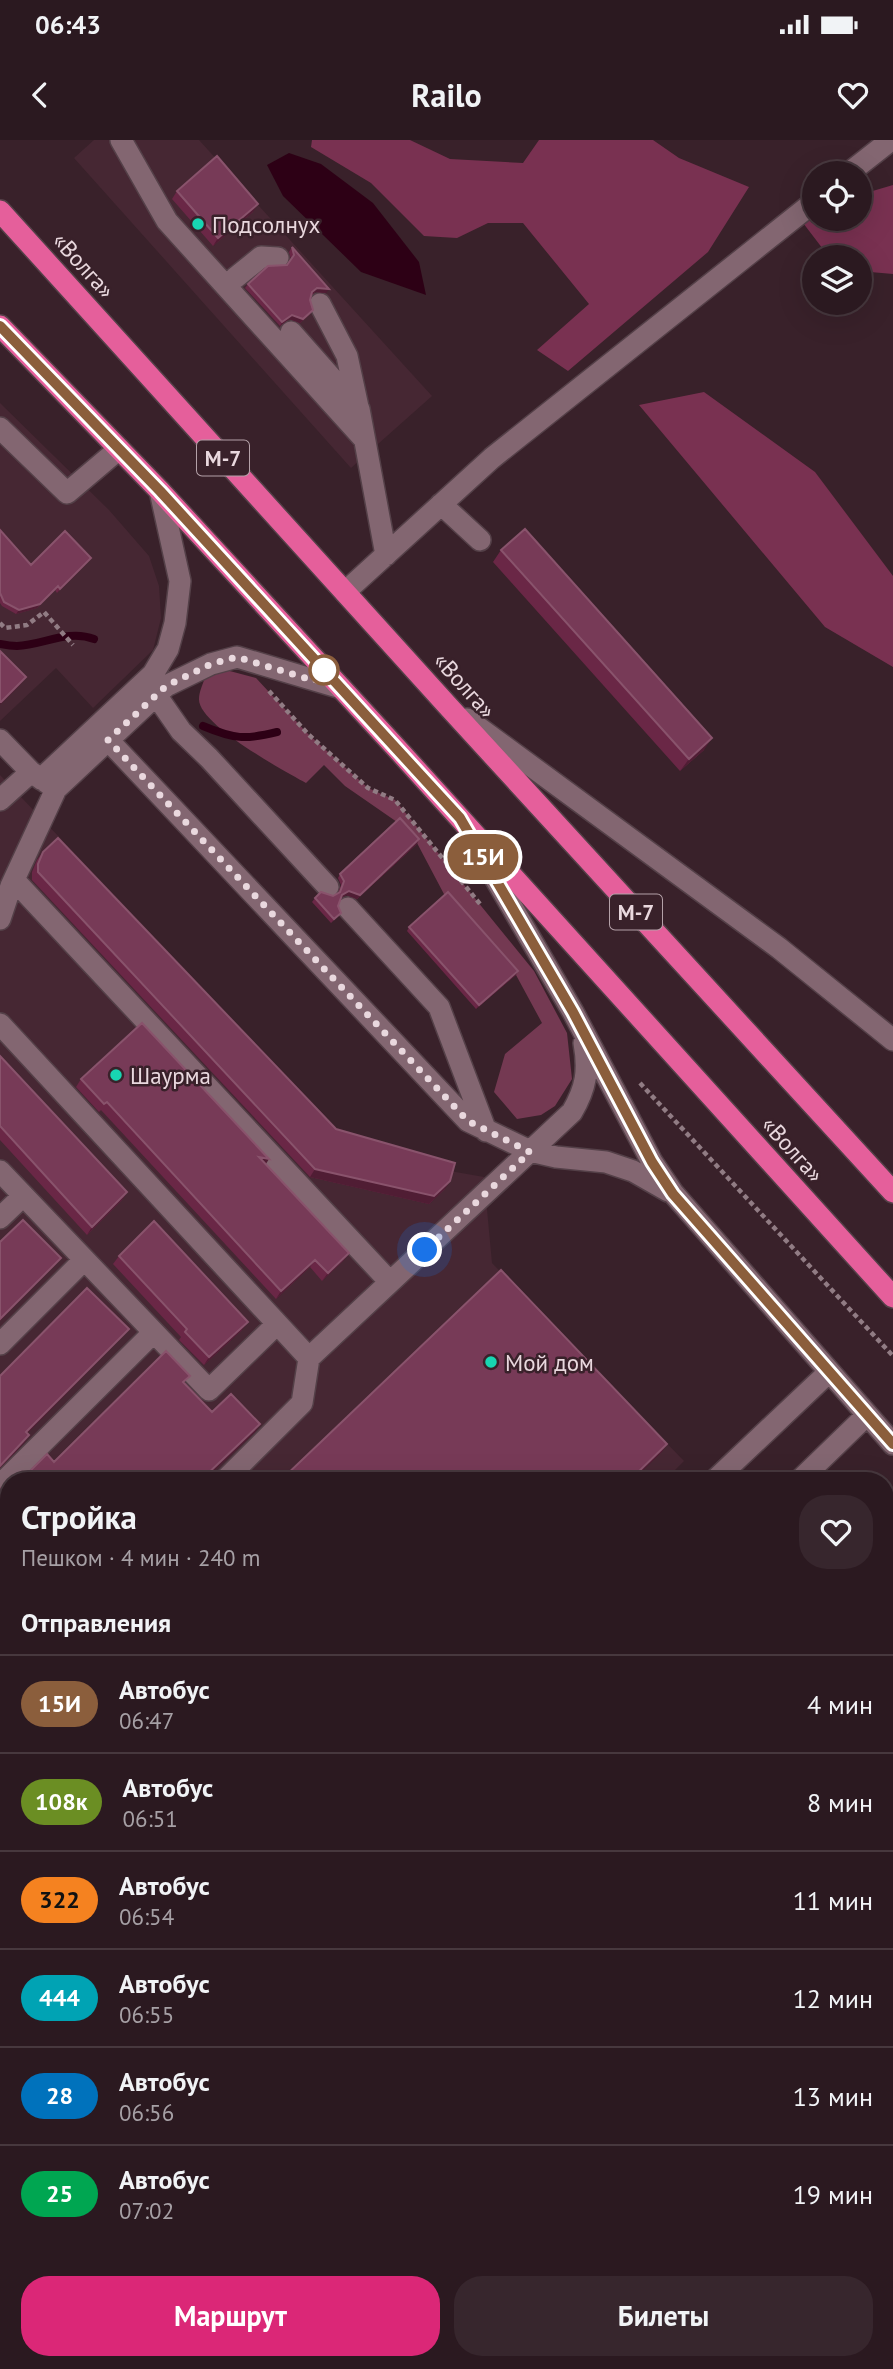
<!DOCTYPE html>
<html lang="ru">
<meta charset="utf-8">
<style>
body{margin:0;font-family:"PT Sans",sans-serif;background:#37262d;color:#f1f3f6;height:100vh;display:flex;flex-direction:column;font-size:26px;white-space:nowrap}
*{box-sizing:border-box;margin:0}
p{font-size:23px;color:#a6a0a5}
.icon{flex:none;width:38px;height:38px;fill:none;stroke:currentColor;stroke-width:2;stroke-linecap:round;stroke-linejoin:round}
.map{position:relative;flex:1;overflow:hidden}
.drawer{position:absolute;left:0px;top:1332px;width:894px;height:898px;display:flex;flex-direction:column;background:#2b1920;border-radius:28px 28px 0 0;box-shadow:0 7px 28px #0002,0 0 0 2px #47383e}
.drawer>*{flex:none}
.badge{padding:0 14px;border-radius:23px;font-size:24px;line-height:46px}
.buttons{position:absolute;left:802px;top:21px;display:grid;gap:14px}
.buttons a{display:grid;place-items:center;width:70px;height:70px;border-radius:50%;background:#2b1920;box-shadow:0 7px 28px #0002,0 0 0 2px #47383e;font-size:35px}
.you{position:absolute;width:35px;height:35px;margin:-18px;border:5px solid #fff;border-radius:50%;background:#1a73e8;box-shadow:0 0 0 10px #1a73e833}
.map>.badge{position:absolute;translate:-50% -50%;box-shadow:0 0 0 4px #fff}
h2{padding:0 21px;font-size:26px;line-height:63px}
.round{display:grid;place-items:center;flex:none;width:74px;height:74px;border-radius:28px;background:#37262d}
.overview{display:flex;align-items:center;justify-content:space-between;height:119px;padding:0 21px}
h1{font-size:33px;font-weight:600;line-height:52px}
.action{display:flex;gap:14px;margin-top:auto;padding:14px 21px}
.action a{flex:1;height:80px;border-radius:28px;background:#db2777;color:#fff;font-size:28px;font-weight:600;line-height:80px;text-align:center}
.action a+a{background:#37262d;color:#f1f3f6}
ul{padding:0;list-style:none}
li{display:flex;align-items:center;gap:21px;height:98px;padding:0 21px;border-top:2px solid #47383e}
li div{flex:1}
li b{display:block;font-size:26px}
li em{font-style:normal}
li .badge{min-width:77px;font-weight:700;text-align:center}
.status{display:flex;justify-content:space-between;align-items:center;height:49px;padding:0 35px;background:#2b1920;direction:ltr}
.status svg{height:19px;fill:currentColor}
header{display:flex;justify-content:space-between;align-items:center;height:91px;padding:0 21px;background:#2b1920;font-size:32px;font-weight:600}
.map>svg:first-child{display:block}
.built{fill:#462733}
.green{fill:#743952}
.forest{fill:#793151}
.water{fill:#2d0015}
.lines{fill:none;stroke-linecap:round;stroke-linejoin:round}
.stream{stroke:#2d0015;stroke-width:8}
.minor-casing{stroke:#544048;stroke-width:24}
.highway-casing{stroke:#544048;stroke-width:24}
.path{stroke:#917c84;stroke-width:4.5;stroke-dasharray:5 3.5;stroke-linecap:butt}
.minor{stroke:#836671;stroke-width:21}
.highway{stroke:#e55f9b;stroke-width:21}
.wall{fill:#6a2746}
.shaded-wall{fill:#501d34}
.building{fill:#773a57;stroke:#89536c;stroke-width:2}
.line-casing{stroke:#fff;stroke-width:16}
.line{stroke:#8b5e3c;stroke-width:10}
.walk{stroke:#e9d8de;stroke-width:7;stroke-dasharray:0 12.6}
.poi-dot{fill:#18d5b2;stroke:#39212a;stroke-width:2.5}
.stop-dot{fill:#fff;stroke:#8b5e3c;stroke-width:3.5}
.labels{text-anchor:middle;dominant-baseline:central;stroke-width:5;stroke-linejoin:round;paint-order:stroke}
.shield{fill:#39212a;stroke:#b4a1a8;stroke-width:2}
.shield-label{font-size:21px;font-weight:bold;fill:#e9d8de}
.poi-label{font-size:23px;fill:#e9d8de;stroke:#39212a;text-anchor:start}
.street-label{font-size:23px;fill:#e9d8de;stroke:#39212a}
</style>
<div class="status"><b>06:43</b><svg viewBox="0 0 49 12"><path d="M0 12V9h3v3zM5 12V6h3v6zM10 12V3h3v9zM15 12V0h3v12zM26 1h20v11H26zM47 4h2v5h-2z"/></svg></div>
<header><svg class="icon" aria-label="back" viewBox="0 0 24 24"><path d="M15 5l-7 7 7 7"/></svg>Railo<svg class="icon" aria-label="heart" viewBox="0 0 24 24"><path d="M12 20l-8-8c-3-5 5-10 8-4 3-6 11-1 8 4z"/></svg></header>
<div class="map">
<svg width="893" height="2229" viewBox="0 0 893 2229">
<rect width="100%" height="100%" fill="#39212a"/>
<path class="built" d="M94,0H199L432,256L351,328L74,18Z
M0,263L109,370L149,416L159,446L161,478L153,510L93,568L56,528L0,581Z
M0,635L350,1002L450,1031L484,1037L492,1123L684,1321L665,1340H9V1959L0,1960Z
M886,1428L893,1436V2229H0V2058L9,2052V2221H886Z"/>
<path class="green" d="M226,530L256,538L308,594L368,648L395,660L534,831L567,893L572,939L555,966L541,975L517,979L494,952L505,914L542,883L516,835L445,756L417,703L397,682L345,646L324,625L306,643C284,631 198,584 199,559C199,552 203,544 205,537Z"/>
<path class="forest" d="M312,0H410L450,19L523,23L539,0H653L679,18L749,47L708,112L568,231L537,210L589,164L523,83H488L457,98L424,96L371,43L311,7Z
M893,45V134L859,131V117H829L797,75L814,69V79H859V55Z
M704,252L815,332L893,436V527L825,487L639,265Z"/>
<path class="water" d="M289,13L321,24L373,63L419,122L426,155L361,132L283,56L267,25Z"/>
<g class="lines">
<path class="stream" d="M0,504C5,505 12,506 17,506C43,505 68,489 94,499
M203,586C234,599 245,600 277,592"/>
<g class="minor-casing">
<path id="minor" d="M121,0L167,81L364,299
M849,33L891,0
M235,138L261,117L278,118
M320,164L347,216L358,267
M291,192L359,269L386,415
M0,288L67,353L119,309
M441,364L480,400
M345,452L492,318L814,62
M156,555L181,591L209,618L328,747
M467,579L779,808L893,900
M0,600L31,632L52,646
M108,600L468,981L530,1011L556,1017L606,1022L633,1031L668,1051
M41,639L153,534L168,509L175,483L180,441L160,351
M0,660L31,632
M473,700L573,872L652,1022L673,1053L893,1304
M14,740L390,1142
M348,768L439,867L486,991
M0,779L11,746L56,649L166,546L211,524L237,517L341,548
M0,884L309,1218
M0,1031L209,1250L277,1184
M0,1078L23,1056
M0,1204L84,1120
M802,1338L867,1275
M225,1340L302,1263L309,1218L572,972C586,948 589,931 584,903
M715,1340L829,1232
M0,1345L153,1193
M0,1489L9,1497
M0,1980L9,1977
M886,2022L893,2017
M297,2221L299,2226L308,2221
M532,2229L546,2221"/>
</g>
<g class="highway-casing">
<path id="highway" d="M0,71L447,565L893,1052
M0,186L160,351L401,613L893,1157"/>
</g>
<path class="path" d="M0,483L5,488L27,485L44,472L73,505
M269,551L308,594L368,648L395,660L480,764
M640,943L893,1216"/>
<use href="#minor" class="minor"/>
<use href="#highway" class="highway"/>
</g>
<path class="wall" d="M177,51L253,72L213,106L172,59Z
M292,107L326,153L315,152L312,155L310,160V174L300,183L289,179L280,186L245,148L248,144L287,125L291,119L289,112Z
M0,390L31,425L88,422L57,453L55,450L37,468L16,474L2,466L0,463Z
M501,410L704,610L680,631L493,422Z
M417,704L357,759L346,755L341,758L338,766L341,773L331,783L312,762L315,758L333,756L338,753L341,745L338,738L340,734Z
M43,712L336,989L445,1049L429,1064L310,1037L32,740V732L37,720Z
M409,787L516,835L476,869L407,791Z
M0,916L127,1052L122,1060L87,1095L0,1000Z
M81,939L266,1024L349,1113L343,1121L322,1141L310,1127L276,1159L101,970L99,972L76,947Z
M119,1116L242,1190L204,1225L179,1200L181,1197L113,1124Z
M0,1348L9,1350V1464L0,1455Z
M893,1504V1526L887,1513Z
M886,1586L893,1602V1884L886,1887Z
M9,1621V1751L0,1742V1629Z
M9,2045V2099L0,2086V2051Z
M92,2221H121L109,2229H98Z
M207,2221H272L266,2229H214Z"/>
<path class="shaded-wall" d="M258,64L253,72L213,106L218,98Z
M317,148L329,149L326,153L315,152L309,156Z
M313,170L300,183L289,179L280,186L282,182L292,175Z
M91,418L88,422L57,453L60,449Z
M58,446L37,468L16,474L19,470Z
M26,537L20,545L0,565L1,562Z
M712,598L704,610L680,631L689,619Z
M419,699L417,704L357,759L346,755L339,759L342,755Z
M518,831L516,835L476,869L479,865Z
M259,1017L269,1019L264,1027Z
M315,1029L450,1041L445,1049L429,1064L310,1037Z
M127,1052L122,1060L87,1095L92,1087Z
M349,1113L343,1121L322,1141L328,1133Z
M61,1118L55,1125L0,1181V1179Z
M315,1120L310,1127L276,1159L281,1151Z
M248,1182L242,1190L204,1225L209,1217Z
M129,1189L123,1196L21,1300L26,1292Z
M260,1284L255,1292L204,1340H201Z
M29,1295L24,1303L0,1328V1326Z
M667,1304L662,1312L633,1340H630Z
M893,1873V1884L886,1887V1883Z
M9,1945V1947L3,1955L0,1957V1951Z
M893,2213V2221L882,2229H870L882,2221H886V2218Z
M111,2221H121L109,2229H105Z"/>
<path class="building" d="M217,16L258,64L218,98L177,51Z
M292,107L329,149L317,148L312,152L310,160L313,170L303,179L292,175L282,182L248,144L268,126L287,125L294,115Z
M525,389L712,598L689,619L501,410Z
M0,390L31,425L65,391L91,418L60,449L58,446L40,464L19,470L4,462L0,453Z
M0,511L26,537L1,562H0Z
M400,678L419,699L360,755L349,751L342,755L338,766L341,773L334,779L315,758L321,752L333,756L340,752L344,741L340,734Z
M58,698L336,989L455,1023L450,1041L434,1056L315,1029L38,732V724L43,712Z
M448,752L518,831L479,865L409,787Z
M142,883L269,1019L259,1017L349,1113L328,1133L315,1120L281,1151L107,962L104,964L81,939Z
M0,916L127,1052L92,1087L0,986Z
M23,1080L61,1118L0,1179V1102Z
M154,1081L248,1182L209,1217L185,1192L187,1189L119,1116Z
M501,1130L667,1304L630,1340H281Z
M87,1148L129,1189L26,1292L29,1295L0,1326V1236Z
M166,1211L190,1236L183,1242L212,1272L231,1254L260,1284L201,1340H21L47,1314L54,1322Z
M0,1348L9,1350V1451L0,1442Z
M0,1493L5,1499L9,1511V1530L0,1543Z
M886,1586L893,1602V1873L892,1874L886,1861Z
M9,1621V1734L0,1725V1629Z
M0,1829L6,1834L0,1841Z
M0,1927L9,1940V1945L0,1951Z
M9,2045V2071L0,2058V2051Z
M893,2110V2213L886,2218V2115Z
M228,2221H272L262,2229H235Z
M635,2221H715L721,2229H623Z
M734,2221H882L870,2229H722Z"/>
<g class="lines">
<g class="line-casing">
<path id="line" d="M0,186L160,351L460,678L573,872L652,1022L673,1054L893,1304"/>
</g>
<use href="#line" class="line"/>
<path class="walk" d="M324,530L315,541L237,517L211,524L166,546L108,600L468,981L530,1012L425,1110"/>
</g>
<g class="poi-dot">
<circle cx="198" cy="84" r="7"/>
<circle cx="116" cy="935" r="7"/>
<circle cx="491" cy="1222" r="7"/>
</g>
<circle class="stop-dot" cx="324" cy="530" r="14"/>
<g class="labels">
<g class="shield">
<rect x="197" y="300.5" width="52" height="35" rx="5"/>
<rect x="610" y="754.5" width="52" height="35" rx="5"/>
</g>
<g class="shield-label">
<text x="223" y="318">М-7</text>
<text x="636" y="772">М-7</text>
</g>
<g class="poi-label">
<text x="212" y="84">Подсолнух</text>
<text x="130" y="935">Шаурма</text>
<text x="505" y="1222">Мой дом</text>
</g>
<g class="street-label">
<text transform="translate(84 125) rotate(48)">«Волга»</text>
<text transform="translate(465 545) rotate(48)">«Волга»</text>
<text transform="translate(793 1009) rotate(48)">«Волга»</text>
</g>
</g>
</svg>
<div class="buttons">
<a><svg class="icon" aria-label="locate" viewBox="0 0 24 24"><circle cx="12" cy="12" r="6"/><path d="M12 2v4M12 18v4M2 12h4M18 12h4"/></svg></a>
<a><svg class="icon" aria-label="layers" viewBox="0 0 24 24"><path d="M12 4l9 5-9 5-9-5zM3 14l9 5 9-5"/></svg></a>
</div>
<div class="you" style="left:425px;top:1110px"></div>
<b class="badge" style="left:483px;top:717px;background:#8b5e3c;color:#fff">15И</b>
<section class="drawer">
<div class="overview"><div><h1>Стройка</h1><p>Пешком · 4 мин · 240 m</p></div><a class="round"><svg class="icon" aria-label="heart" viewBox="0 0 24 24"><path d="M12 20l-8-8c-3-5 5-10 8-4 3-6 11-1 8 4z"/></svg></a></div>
<h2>Отправления</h2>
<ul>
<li><span class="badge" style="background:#8b5e3c;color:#fff">15И</span><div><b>Автобус</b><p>06:47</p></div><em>4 мин</em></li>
<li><span class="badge" style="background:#6b8e23;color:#fff">108к</span><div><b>Автобус</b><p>06:51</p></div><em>8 мин</em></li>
<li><span class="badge" style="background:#f58220;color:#111">322</span><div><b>Автобус</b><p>06:54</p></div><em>11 мин</em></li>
<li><span class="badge" style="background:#00a3b4;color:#fff">444</span><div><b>Автобус</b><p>06:55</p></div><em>12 мин</em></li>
<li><span class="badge" style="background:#0072bc;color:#fff">28</span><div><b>Автобус</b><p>06:56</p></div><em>13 мин</em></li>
<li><span class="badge" style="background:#00a651;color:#fff">25</span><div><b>Автобус</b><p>07:02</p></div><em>19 мин</em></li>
</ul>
<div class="action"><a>Маршрут</a><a>Билеты</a></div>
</section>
</div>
